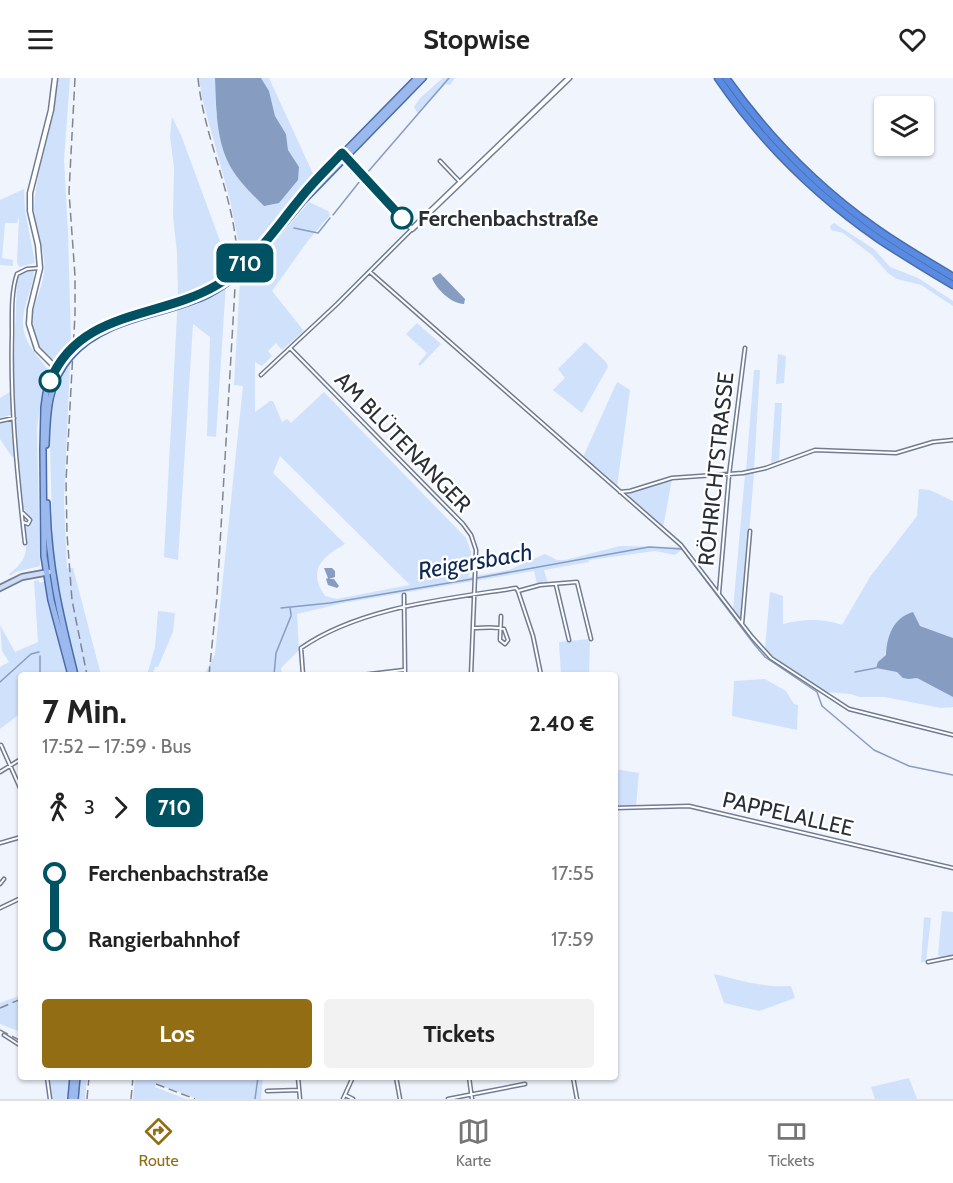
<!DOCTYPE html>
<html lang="de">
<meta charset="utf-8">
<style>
body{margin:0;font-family:Cabin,sans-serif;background:#f2f2f2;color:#222;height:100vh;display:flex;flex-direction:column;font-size:22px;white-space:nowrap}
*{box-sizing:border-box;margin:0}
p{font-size:20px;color:#767676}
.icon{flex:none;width:33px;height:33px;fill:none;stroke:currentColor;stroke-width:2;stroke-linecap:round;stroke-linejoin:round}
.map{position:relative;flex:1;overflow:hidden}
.details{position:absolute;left:18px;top:594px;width:600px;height:408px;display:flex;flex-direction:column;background:#fff;border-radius:6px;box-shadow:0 2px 4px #0004}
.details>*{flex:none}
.badge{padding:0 12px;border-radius:9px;font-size:21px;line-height:39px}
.buttons{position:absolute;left:874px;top:18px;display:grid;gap:12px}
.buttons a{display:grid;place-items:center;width:60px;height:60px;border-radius:6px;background:#fff;box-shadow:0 2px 4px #0004;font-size:30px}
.map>.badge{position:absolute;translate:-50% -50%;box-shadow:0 0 0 3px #fff}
.legs{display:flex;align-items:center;gap:9px;height:66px;padding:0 24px;font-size:20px}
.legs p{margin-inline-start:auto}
.summary{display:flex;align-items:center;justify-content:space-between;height:102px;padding:0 24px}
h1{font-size:33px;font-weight:700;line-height:45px}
.action{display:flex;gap:12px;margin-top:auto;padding:12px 24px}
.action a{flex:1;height:69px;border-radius:6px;background:#926d14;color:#fff;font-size:24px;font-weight:700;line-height:69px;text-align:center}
.action a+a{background:#f2f2f2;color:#222}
ul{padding:0 24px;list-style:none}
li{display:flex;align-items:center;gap:21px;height:66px;font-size:22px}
li i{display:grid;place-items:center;width:9px;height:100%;margin:0 8px;background:currentColor}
li i::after{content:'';width:15px;height:15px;margin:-8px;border:4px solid;border-radius:50%;background:#fff}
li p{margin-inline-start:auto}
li:first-child i{background:linear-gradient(#0000 50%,currentColor 0)}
li:last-child i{background:linear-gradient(currentColor 50%,#0000 0)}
header{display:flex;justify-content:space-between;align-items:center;height:78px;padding:0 24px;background:#fff;font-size:27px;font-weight:700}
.dock{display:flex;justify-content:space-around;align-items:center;height:84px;border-top:2px solid #e0e0e0;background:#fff;font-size:16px;color:#767676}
.dock a{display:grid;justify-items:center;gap:3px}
.dock .active{color:#926d14}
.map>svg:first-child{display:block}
.green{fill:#d0e1fc;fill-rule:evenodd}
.water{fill:#879cc1}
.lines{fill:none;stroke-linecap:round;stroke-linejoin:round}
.stream{stroke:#879cc1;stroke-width:1.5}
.minor-casing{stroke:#717c91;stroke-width:5}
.tertiary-casing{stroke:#717c91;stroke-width:7}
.secondary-casing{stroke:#717c91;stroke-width:8}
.primary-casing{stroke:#496ba7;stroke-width:8}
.motorway-casing{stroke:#496ba7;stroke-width:9}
.minor{stroke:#fff;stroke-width:2}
.tertiary{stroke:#fff;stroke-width:4}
.secondary{stroke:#cedcf7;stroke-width:4.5}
.primary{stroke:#9cb9ee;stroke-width:5}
.motorway{stroke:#5a8be3;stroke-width:6}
.rail{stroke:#81868e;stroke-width:1.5;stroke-dasharray:9 4.5;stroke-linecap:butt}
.primary-bridge-casing{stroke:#496ba7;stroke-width:8;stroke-linecap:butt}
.primary-bridge{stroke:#9cb9ee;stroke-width:5}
.line-1-casing{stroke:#fff;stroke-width:14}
.line-1{stroke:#005262;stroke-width:9}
.stop-1-dot{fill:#fff;stroke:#005262;stroke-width:3}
.labels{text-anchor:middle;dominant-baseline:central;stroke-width:4.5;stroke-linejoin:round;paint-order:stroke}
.stop-label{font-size:22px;font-weight:bold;fill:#2a2f37;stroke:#fff;text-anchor:start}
.street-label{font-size:22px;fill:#2a2f37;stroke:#fff}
.water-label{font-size:24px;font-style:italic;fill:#0f2957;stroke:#fff}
</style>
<header><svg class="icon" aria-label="menu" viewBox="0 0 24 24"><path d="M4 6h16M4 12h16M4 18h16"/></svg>Stopwise<svg class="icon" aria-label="heart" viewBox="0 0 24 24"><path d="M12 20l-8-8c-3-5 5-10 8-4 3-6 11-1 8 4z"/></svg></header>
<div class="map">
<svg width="953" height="1021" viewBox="0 0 953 1021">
<rect width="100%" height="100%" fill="#eff4fd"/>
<path class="green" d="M57,0H70L64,82L68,155L71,264L51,283C14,244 37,236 44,195C47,173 34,152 34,131C35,109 40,89 45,68C50,46 54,23 57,0Z
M199,0H215L216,35L228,84L299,90L288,72L286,56L275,38L269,13L261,0H269L314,98L242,182L230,122L202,20Z
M443,0H455L450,7L446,6L418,36L414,29L420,20Z
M172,39L181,57L223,171L227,190L216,359L207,358L210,259L193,246L178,482L164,479L178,218L177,174L173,139L174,90L170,58Z
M24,111L25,132L35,185L19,189L17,184L19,138L17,145H5L2,180L13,182V188L0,187V122Z
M309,124L328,133L330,137L307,164L272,213L304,253L282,272L276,265L268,273L272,278L262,288L255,284V334L270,323H273L282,344L287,341L291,345L324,314L466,460L471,474L469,499L509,492L545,476L557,482H565L620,468L681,469V472L675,477L655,473L589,482V484L544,492L548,505L537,506L534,493L343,525L297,536L299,572L281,590L282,597H204L215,576L243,308L234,307L240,202L258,184ZM280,378L410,507H409L337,521L325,518C307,492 322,479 345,466L273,395Z
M834,145L874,171L890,189L918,200L953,223V228L921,207L897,201L888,195L872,177L843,155L831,152L830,148Z
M34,192C34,204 29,214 26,225C16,259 32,270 50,294L42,314L37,350L40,488L16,494L10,498L9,496C30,480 27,471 24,447L29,448L31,440L23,430L15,341L10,337L0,340V320L13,312L17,201L22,194Z
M417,245L441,266L420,288L418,286L427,275L406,256Z
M585,264L606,284L608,289L582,335L553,312L565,300L558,291Z
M778,276L786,278L784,305L776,306Z
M70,284L64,423L67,490H73L101,597H76C67,560 58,522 54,484C52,458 52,431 51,405C50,361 46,324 70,284Z
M754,292H760L754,391L746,393Z
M617,304L630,312L617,409L583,379Z
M775,325H782L779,383L771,386Z
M11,342L14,378L12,379L0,361V344Z
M754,395L742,539L740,541L733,532L745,396Z
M672,401L663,450L630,421L628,416L630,414Z
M919,411L930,412L953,423V560L920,548L917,600L953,619V629L941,630L885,619H860L850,616L824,614L767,574L765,570L770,514L783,518V546C802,541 824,540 842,547L870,499L917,438Z
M38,502L40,505L46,503L69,597H21V635L0,651V589L9,584L2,573L0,547L15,574L38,564L34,503Z
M158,533L175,535L173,554L158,589H155L152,597H147L155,569Z
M590,561L589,597H561L559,564Z
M765,601L786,613L794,626L798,627L797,652L732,638L734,603Z
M615,691L639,695L636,728H615Z
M942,833L953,834V878L942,880L938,877Z
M924,839L931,840L926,883L921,885Z
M714,896C739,902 764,910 791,908L795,920L759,933L724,925Z
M21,917V954L0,946V925Z
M47,999H71L69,1021H50V1010Z
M79,999H87L85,1021H77Z
M135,999H263L261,1021H198L156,1006L155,1009L186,1021H133Z
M909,1000L917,1021H875L871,1009Z"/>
<path class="water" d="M215,0H261L269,13L275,38L286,56L288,72L299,89L298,102L279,125L264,128C251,115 236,101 228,84C216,59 216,27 215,0Z
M440,195L465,221L464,226C452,226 436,211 432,200Z
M324,490H332L335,493V499L329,501H334L339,508L337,510L328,507L326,501L328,500Z
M913,534L920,548L953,560V619L917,600L909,601L903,600L897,594L876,590L878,584L886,577C887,558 893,540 913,534Z"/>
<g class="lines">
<path class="stream" d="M367,95L449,0
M333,137L360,103
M294,150L318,155L330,140
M290,529L291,537
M281,530L330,525L472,501L649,469L682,471L754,566L765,579L817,614L822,628L874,672L909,688L953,697
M855,594L876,590
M40,597V578
M274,597L276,575L291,538
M0,604L31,576L39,574
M255,1021L258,999"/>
<g class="minor-casing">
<path id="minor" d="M440,83L460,104
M370,194L681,467L752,559L771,580L849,631L953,657
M290,270L463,446L471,457L476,472L471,597
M261,297L337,226L412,151
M0,343L14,340
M620,414L630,413L672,400L743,395L766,390L815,372L896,375L933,364L953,362
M23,444L28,446L30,442L23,435
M25,465C17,396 10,325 12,255C12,236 11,214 17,196L27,191L40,190
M556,507L569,562
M518,513L533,558L541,597
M719,515L729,397L745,270
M404,517L405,597
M742,546L750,453
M473,550C484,550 494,548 504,551L508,562L505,566L500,562L501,538
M303,597L301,570C360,529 446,521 516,510L518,513L540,507L577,504L591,561
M362,597L404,592
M1,667L21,712
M0,694L21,681
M615,730L689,728L953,790
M0,765L21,759
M0,806L4,801
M0,830L21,820
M928,884L953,879
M4,957L21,968
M47,999L50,1021
M298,999L300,1021
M396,999L400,1021
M469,999L472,1021
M573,999L577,1021
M267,1013L299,1012
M345,1017L353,1021
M343,1021L353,999
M448,1021L525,1006"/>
</g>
<g class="tertiary-casing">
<path id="tertiary" d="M55,0L51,32L30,115V133L38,167L40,190L30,231L29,246L37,271L57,291
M345,78L412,151L569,0"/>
</g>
<g class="secondary-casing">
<path id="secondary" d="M0,510L22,499L49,494"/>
</g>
<g class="primary-casing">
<path id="primary" d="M274,153L312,107L417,0
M239,196L255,181L303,123L423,0
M70,271L56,290L46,315L44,329L43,371L44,478L51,522L71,597
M46,367C47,335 48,304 71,278
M47,425C48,487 60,537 75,597
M71,1021L73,999
M75,1021L77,999"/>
</g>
<g class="motorway-casing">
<path id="motorway" d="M718,0C761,63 817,118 879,161C903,177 928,192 953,207
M726,0C767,58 817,109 875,150C900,168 927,183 953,199"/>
</g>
<use href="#minor" class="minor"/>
<use href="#tertiary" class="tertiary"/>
<use href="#secondary" class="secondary"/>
<use href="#primary" class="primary"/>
<use href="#motorway" class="motorway"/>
<path class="rail" d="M75,0L69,114L75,198V236L66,403L67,456L72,522L87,597
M198,0C204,60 233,115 237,175L217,518L209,597
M0,930L21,921
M0,952L21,963
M156,1006L195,1021
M87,1021L89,999
M131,1021L133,999"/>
<g class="primary-bridge-casing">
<path id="primary-bridge" d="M228,200L238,192
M70,271C112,232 173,235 220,205
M71,278C103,242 152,239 195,222C211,217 226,206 239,196"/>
</g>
<use href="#primary-bridge" class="primary-bridge"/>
</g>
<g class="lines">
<g class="line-1-casing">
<path id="line-1" d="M50,303C80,231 160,241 217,207C252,187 274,152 299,122C312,105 328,90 342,75L402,140"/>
</g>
<use href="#line-1" class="line-1"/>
</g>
<g class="stop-1-dot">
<circle cx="402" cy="140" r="10"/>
<circle cx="50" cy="303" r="10"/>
</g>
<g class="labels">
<g class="stop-label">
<text x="418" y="140">Ferchenbachstraße</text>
</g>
<g class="street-label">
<text transform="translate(403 364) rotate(46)">AM BLÜTENANGER</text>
<text transform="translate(716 391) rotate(-84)">RÖHRICHTSTRASSE</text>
<text transform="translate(788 736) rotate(13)">PAPPELALLEE</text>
</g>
<g class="water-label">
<text transform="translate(475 483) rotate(-10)">Reigersbach</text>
</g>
</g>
</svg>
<div class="buttons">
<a><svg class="icon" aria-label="layers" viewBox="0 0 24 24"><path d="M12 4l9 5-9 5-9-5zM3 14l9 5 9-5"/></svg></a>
</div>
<b class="badge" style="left:245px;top:185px;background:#005262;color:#fff">710</b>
<section class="details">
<div class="summary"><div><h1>7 Min.</h1><p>17:52 – 17:59 · Bus</p></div><b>2.40 €</b></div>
<div class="legs"><svg class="icon" aria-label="walk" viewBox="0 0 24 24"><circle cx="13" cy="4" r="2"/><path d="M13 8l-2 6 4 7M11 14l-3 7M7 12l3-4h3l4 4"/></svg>3<svg class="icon" aria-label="forward" viewBox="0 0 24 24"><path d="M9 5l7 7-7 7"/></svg><b class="badge" style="background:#005262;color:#fff">710</b></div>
<ul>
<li><i style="color:#005262"></i><b>Ferchenbachstraße</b><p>17:55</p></li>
<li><i style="color:#005262"></i><b>Rangierbahnhof</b><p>17:59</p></li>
</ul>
<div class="action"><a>Los</a><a>Tickets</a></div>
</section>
</div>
<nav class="dock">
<a class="active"><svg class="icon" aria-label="directions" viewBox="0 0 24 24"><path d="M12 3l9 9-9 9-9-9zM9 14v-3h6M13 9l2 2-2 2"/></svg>Route</a>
<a><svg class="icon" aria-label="map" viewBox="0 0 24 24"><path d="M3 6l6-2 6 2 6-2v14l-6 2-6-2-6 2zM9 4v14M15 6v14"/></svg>Karte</a>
<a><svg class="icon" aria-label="tickets" viewBox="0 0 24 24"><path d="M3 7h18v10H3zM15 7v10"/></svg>Tickets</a>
</nav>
